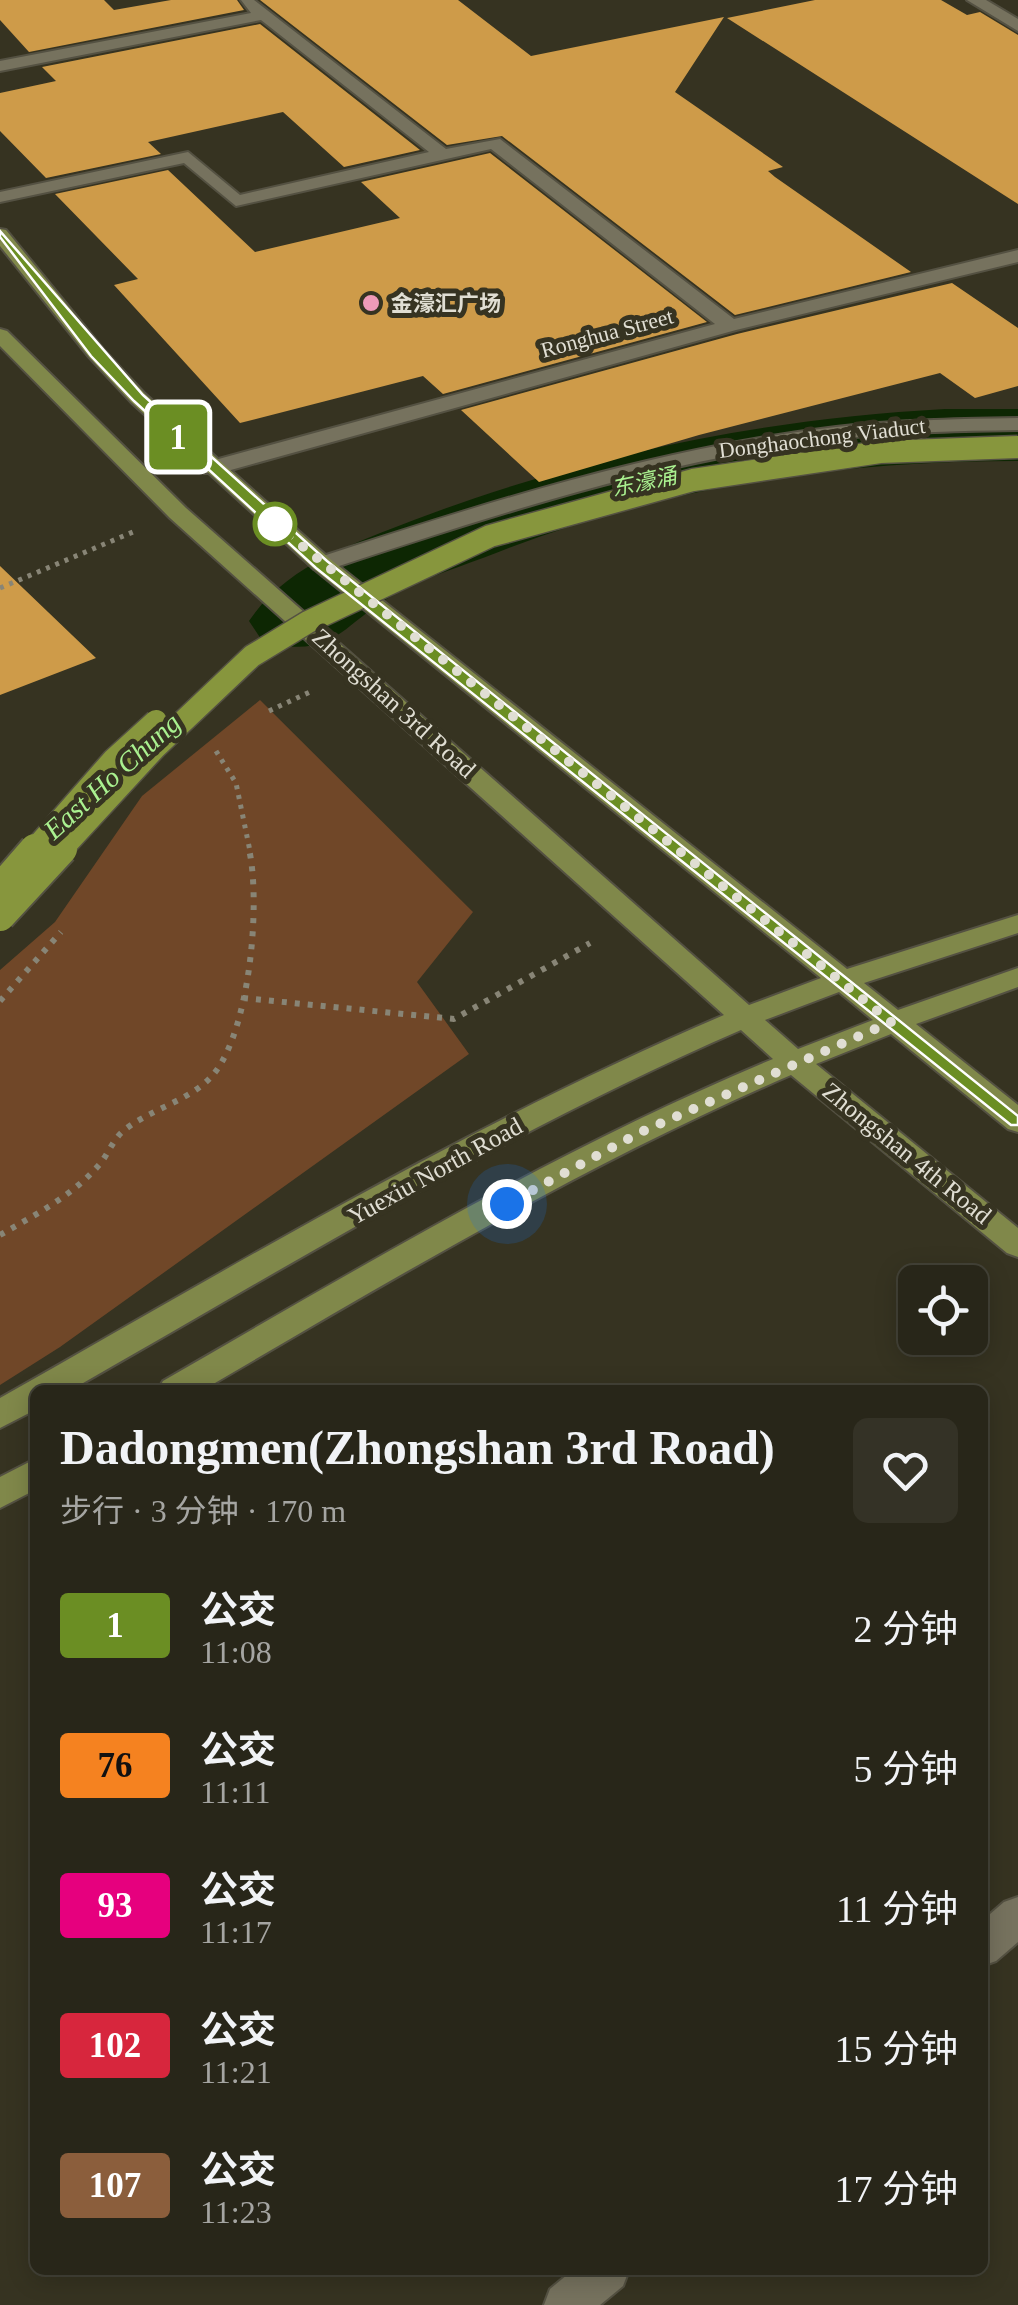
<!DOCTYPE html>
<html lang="zh">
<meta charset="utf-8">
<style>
body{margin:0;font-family:"Times New Roman","Noto Sans SC",serif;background:#343226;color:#f1f3f6;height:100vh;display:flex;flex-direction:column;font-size:38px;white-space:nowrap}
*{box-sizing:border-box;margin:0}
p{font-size:32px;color:#a5a5a2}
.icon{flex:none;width:55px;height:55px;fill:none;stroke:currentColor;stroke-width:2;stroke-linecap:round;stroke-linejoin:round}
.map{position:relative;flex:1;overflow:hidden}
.sheet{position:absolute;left:30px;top:1385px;width:958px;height:890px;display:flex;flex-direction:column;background:#282619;border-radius:15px;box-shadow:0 5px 25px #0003,0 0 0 2px #444338}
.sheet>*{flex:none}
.badge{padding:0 20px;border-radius:8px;font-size:35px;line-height:65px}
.controls{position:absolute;left:898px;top:1265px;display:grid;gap:20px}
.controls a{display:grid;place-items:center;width:90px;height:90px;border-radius:15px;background:#282619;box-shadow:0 5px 25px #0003,0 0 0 2px #444338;font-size:50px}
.you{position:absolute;width:50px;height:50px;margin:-25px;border:8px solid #fff;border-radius:50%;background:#1a73e8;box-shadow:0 0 0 15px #1a73e833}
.map>.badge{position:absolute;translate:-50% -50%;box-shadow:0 0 0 5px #fff}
.round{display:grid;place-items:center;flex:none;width:105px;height:105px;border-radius:15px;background:#343226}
.head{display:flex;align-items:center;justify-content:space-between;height:170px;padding:0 30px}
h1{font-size:48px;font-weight:600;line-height:75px}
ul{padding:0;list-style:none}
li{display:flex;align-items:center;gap:30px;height:140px;padding:0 30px}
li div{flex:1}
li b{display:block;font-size:38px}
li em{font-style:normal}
li .badge{min-width:110px;font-weight:700;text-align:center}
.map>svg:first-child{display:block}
.green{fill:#704728}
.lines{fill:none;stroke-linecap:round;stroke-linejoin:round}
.river{fill:#0d2703;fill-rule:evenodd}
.building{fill:#ce9b49}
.minor-casing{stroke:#545142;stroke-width:4}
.major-casing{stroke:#545142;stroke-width:4}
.path-far1{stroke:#888576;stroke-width:5;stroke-dasharray:4 6;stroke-linecap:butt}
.path{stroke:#888576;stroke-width:6;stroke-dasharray:5 8;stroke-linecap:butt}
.minor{fill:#76725e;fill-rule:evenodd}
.major{fill:#80884a;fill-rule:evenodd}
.highway-bridge-far1-casing{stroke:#545142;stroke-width:25;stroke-linecap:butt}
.highway-bridge-casing{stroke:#545142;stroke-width:34;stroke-linecap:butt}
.highway-bridge-far1{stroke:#87963d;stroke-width:22}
.highway-bridge{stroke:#87963d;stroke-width:30}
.line{fill:#6b8e23;stroke:#fff;stroke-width:2.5}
.walk{stroke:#e0ded3;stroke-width:10;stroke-dasharray:0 18}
.poi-dot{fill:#ef9ab8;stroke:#363321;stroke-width:4}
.stop-dot{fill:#fff;stroke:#6b8e23;stroke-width:5}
.labels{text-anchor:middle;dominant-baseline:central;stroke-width:10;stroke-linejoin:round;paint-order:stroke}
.far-poi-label{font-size:22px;font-weight:bold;fill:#e0ded3;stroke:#363321;text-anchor:start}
.far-street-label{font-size:22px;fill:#e0ded3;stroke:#363321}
.far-water-label{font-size:22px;font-style:italic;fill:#aaf190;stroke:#363321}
.street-label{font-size:25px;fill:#e0ded3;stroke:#363321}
.water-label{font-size:28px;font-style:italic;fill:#aaf190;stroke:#363321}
</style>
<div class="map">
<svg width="1018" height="2305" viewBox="0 0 1018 2305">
<rect width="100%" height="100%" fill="#363321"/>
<path class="green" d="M260,700L473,912L417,982L469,1054L60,1347L0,1385V970L55,922L142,796Z"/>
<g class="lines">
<path class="river" d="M945,409H1018V461C838,461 664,486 496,553C463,566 428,576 397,593C340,624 337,660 263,642L249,621C287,565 353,544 414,520C585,455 762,419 945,409Z"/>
</g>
<path class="building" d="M0,0H104L114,10L171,0H237L244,10L29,52L0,20Z
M260,0H458L531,56L724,17L675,92L783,167L768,171L775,177L911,272L735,315L502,136L447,145Z
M815,0H941L967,15L980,12L1018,35V204L727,18Z
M260,24L420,150L344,167L283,112L148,142L161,154L46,178L0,131V93L56,81L42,67Z
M490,153L707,322L443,394L423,376L240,423L114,285L138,279L55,194L168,170L255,252L400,218L361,182Z
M952,283L1018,328V386L975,398L940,373L699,435L539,482L461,410L737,334Z
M0,566L96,658L0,695Z"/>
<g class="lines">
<g class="minor-casing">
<path id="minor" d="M241,0H254L446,149L500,139L734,319L1018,250V262L736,330L220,473H204L201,468L204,463L715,324L491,149L236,206L184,163L0,202V192L188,152L240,195L429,152L261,20L0,71V61L251,13Z
M967,0H986L1018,19V31Z
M1018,418V430C957,431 897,432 836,439C662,460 496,514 330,569H314L311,564L314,559C485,503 657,448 836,427C896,420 957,419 1018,418Z
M1018,1897V1942L996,1961L982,1966V1921L1004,1902Z
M573,2270H629L623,2286L600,2305H544L550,2289Z"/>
</g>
<g class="major-casing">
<path id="major" d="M0,229L6,230L103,349L145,394L330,559L847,969L1018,915V933L864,983L898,1010L1018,968V987L916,1024L1018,1105V1132L1008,1129L891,1034L816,1064L1018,1228V1257L1007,1253L791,1075C587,1163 394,1278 203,1390H158L163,1381C362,1266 562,1147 773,1059L741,1030C508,1131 292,1264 71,1390H35V1410L0,1428V1398C237,1264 473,1122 724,1015L170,518L0,346V329L7,331L186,508L749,1005L821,978L314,569L131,402L89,357L0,246ZM839,992L873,1020L798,1049L765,1020Z
M35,1459V1490L0,1508V1477Z"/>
</g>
<path class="path-far1" d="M0,588L133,532
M269,711L312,691
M216,751L236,783L250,851"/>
<path class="path" d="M243,998L454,1019L590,943
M0,1001L61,932
M0,1235C35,1215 72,1196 99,1165C107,1156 112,1142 121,1133C147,1109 194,1101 216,1071C250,1025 261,903 249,849"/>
<use href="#minor" class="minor"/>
<use href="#major" class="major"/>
<g class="highway-bridge-far1-casing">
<path id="highway-bridge-far1" d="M33,851L113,760L156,721
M60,851L155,748L252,656L308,622L490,536L693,480L880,452L1018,447"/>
</g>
<g class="highway-bridge-casing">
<path id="highway-bridge" d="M0,889L35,849
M0,916L62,849"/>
</g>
<use href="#highway-bridge-far1" class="highway-bridge-far1"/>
<use href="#highway-bridge" class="highway-bridge"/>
</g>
<path class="line" d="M0,231L143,395L327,561L1018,1116V1125H1011L316,568L134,401L91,356L0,237Z"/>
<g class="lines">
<path class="walk" d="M275,524L891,1022L641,1132L507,1204"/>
</g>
<circle class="poi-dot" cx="371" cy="303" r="10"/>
<circle class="stop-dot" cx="275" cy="524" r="20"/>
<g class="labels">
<g class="far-poi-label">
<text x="391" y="303">金濠汇广场</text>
</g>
<g class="far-street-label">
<text transform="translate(607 333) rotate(-15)">Ronghua Street</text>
<text transform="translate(822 438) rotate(-7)">Donghaochong Viaduct</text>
</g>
<g class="far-water-label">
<text transform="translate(644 482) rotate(-12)">东濠涌</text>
</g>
<g class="street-label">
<text transform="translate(394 703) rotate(42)">Zhongshan 3rd Road</text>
<text transform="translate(907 1153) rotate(39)">Zhongshan 4th Road</text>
<text transform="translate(435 1171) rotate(-29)">Yuexiu North Road</text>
</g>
<g class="water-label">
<text transform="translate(112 776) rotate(-42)">East Ho Chung</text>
</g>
</g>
</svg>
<div class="controls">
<a><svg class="icon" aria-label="locate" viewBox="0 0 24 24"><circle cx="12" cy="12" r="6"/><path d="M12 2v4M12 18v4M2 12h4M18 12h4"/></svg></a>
</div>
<div class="you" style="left:507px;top:1204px"></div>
<b class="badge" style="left:178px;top:437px;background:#6b8e23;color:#fff">1</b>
<section class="sheet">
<div class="head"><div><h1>Dadongmen(Zhongshan 3rd Road)</h1><p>步行 · 3 分钟 · 170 m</p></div><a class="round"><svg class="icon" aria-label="heart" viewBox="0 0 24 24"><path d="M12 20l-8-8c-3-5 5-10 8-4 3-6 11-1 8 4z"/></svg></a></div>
<ul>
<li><span class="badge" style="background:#6b8e23;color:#fff">1</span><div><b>公交</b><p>11:08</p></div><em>2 分钟</em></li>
<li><span class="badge" style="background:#f58220;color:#111">76</span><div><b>公交</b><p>11:11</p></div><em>5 分钟</em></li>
<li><span class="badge" style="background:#e6007e;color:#fff">93</span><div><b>公交</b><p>11:17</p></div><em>11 分钟</em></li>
<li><span class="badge" style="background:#d7263d;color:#fff">102</span><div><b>公交</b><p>11:21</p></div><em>15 分钟</em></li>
<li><span class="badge" style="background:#8b5e3c;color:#fff">107</span><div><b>公交</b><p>11:23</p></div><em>17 分钟</em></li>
</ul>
</section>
</div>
